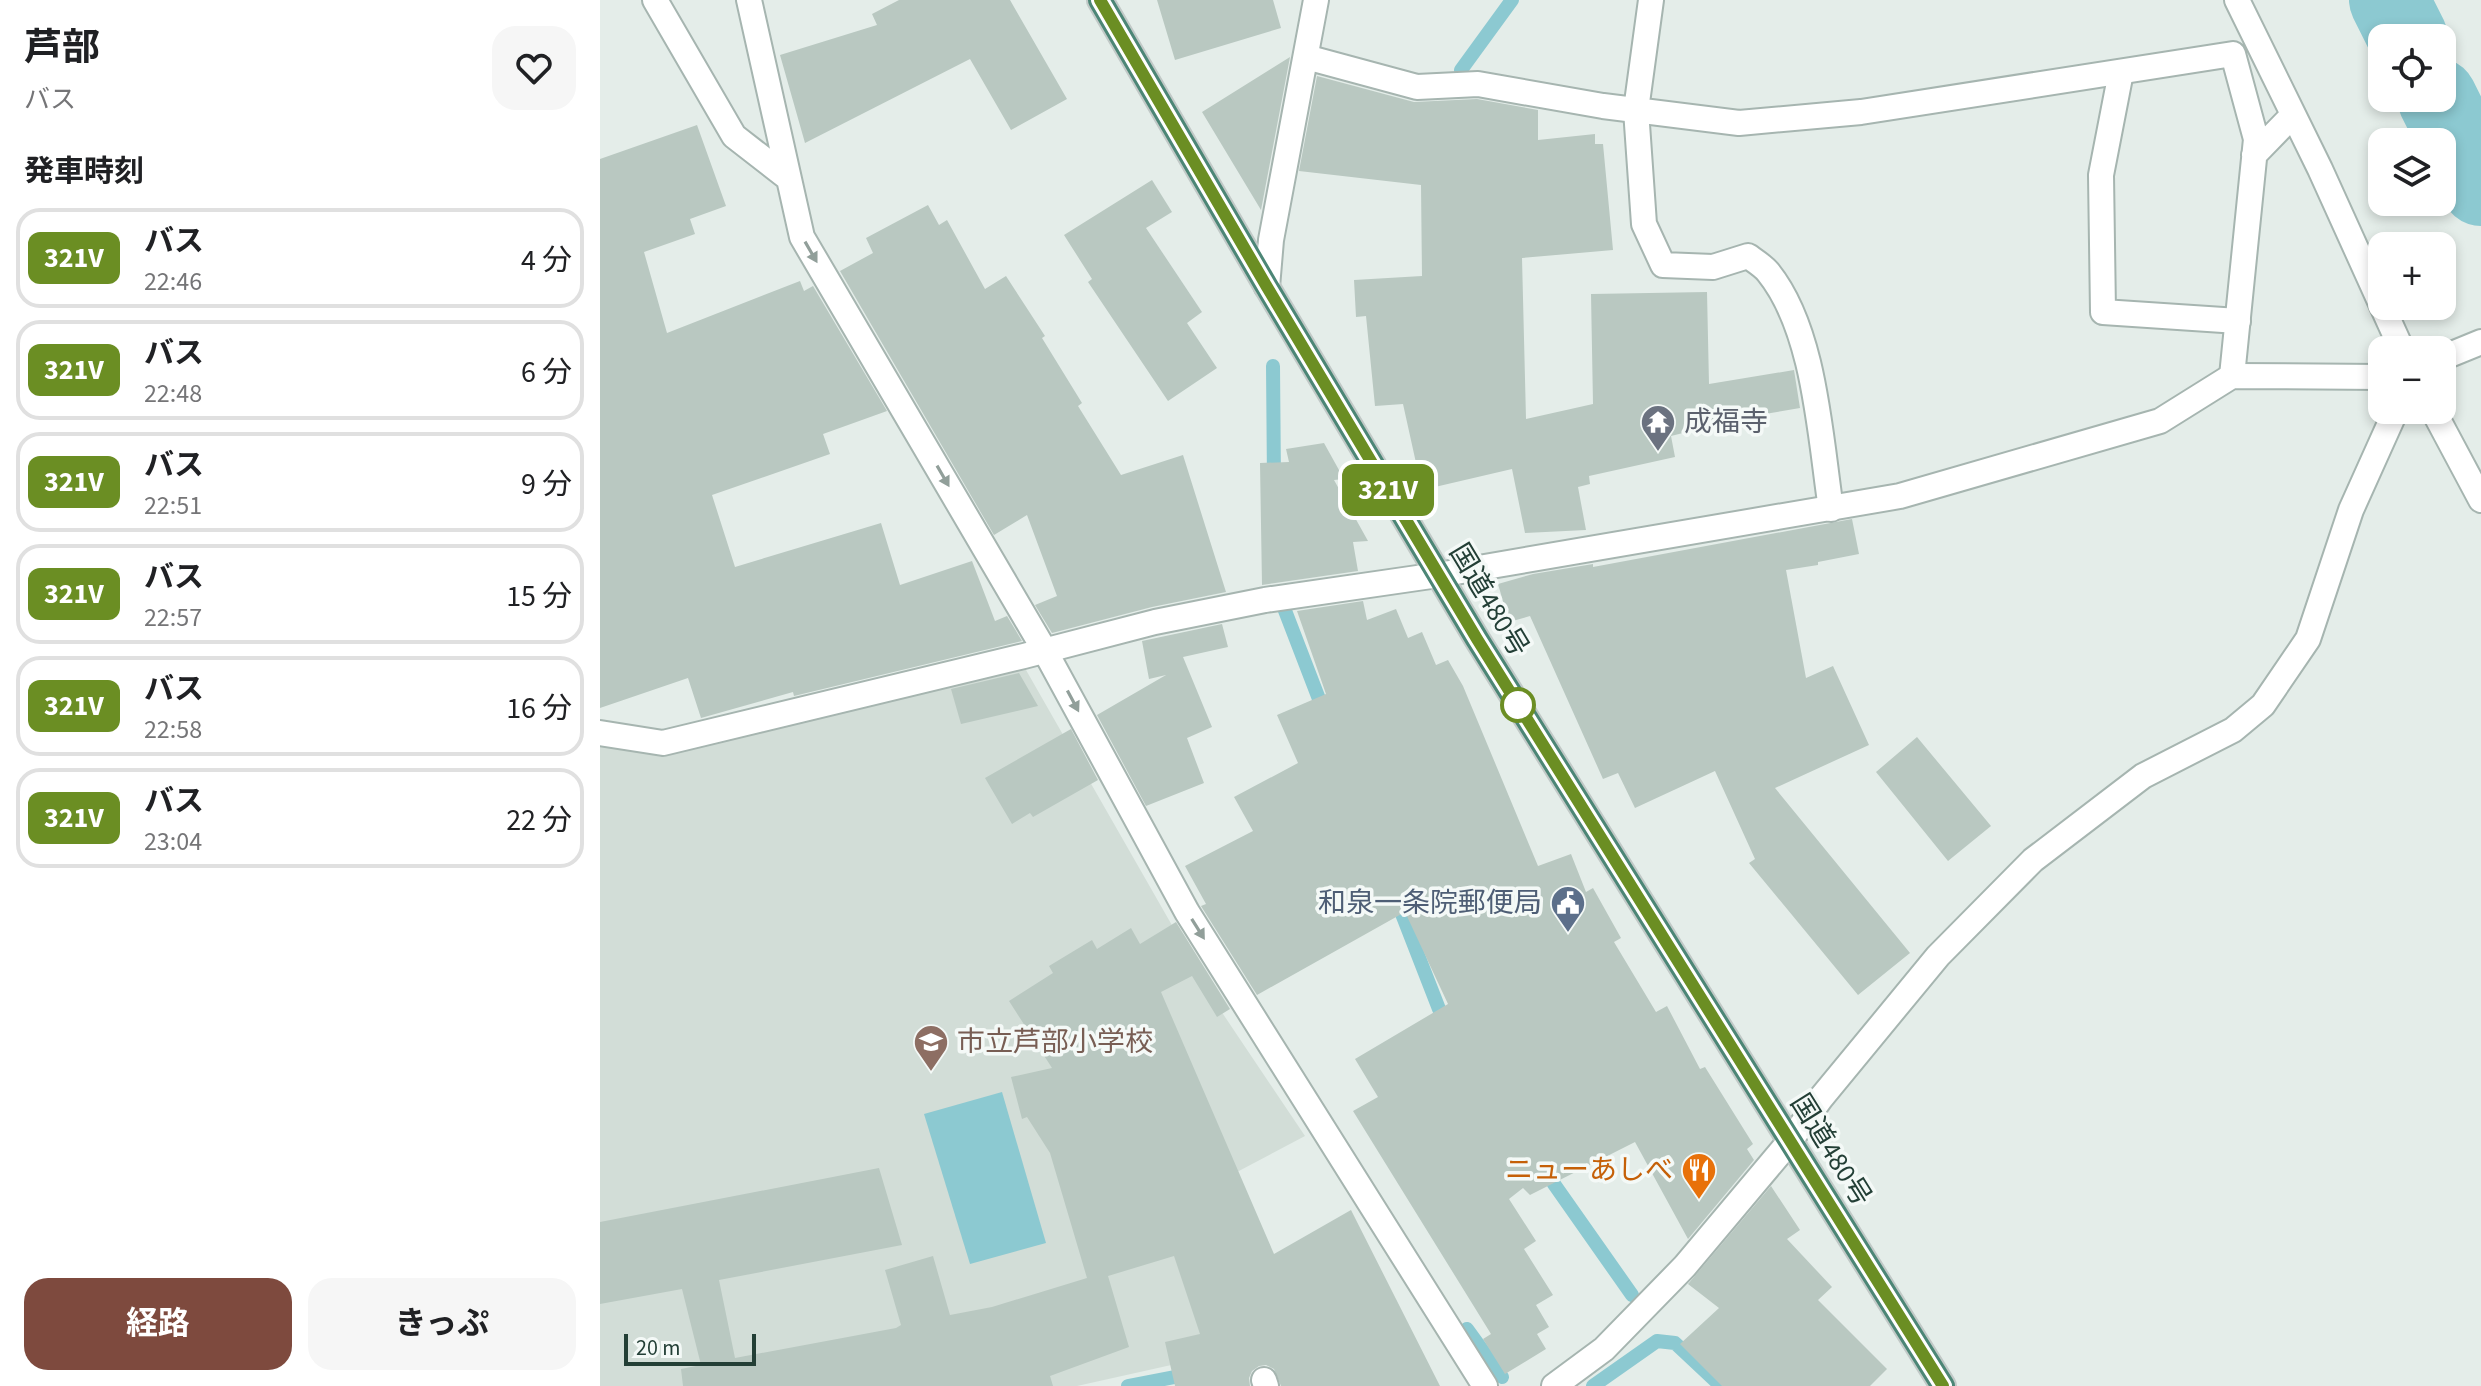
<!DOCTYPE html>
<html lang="ja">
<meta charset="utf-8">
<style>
body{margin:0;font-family:"Source Sans 3","Noto Sans JP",sans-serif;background:#f6f6f6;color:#202124;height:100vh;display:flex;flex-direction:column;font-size:30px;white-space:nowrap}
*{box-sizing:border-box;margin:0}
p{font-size:26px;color:#757577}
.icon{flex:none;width:44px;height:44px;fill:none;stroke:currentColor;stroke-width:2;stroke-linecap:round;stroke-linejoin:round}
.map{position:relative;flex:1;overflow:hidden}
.sheet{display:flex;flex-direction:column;background:#fff;width:600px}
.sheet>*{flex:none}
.badge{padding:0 16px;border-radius:12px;font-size:28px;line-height:52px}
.buttons{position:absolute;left:1768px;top:24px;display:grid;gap:16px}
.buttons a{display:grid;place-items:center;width:88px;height:88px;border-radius:16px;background:#fff;box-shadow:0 4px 12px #0003;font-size:40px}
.scale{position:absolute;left:24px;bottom:20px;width:132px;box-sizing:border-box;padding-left:8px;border:4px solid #233f36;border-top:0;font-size:22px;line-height:28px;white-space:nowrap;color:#233f36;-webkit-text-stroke:6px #f4f9f7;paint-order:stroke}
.map>.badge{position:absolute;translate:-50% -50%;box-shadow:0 0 0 4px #fff}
h2{padding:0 24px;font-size:30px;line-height:72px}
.round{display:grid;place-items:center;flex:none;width:84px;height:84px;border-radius:24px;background:#f6f6f6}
.summary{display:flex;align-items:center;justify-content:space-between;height:136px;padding:0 24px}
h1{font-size:38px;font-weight:700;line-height:60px}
.primary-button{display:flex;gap:16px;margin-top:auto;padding:16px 24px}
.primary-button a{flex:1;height:92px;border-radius:24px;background:#7e4a3e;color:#fff;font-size:32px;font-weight:700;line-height:92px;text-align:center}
.primary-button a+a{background:#f6f6f6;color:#202124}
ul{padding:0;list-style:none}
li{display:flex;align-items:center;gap:24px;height:100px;margin:0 16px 12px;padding:0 8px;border:4px solid #e0e0e0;border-radius:24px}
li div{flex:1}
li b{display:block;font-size:30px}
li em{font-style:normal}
li .badge{min-width:88px;font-weight:700;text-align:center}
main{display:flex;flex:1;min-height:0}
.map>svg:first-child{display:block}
.built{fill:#d2ddd7}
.water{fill:#8cc9d1}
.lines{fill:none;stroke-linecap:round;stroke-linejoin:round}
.stream{stroke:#8cc9d1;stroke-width:14}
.river{stroke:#8cc9d1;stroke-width:80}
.building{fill:#b9c8c1}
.service-casing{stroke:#a6b5b0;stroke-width:28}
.minor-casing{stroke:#a6b5b0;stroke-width:28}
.trunk-casing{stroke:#c1c9c7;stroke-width:28}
.service{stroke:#fff;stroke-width:24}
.minor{stroke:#fff;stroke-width:24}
.trunk{stroke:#4c8676;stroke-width:24}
.oneway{fill:#919f9a}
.line-casing{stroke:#fff;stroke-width:18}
.line{stroke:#6b8e23;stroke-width:12}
.stop-dot{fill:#fff;stroke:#6b8e23;stroke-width:4}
.labels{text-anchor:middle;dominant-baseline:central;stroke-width:7;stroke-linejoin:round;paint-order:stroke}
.worship-label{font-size:28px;fill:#5b616d;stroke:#f4f9f7;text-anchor:start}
.street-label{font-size:28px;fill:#233f36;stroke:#f4f9f7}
.service-label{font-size:28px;fill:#4e5e75;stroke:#f4f9f7;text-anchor:end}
.education-label{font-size:28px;fill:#785e54;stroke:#f4f9f7;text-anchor:start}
.food-label{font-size:28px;fill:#c56008;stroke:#f4f9f7;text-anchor:end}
</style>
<main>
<section class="sheet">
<div class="summary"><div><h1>芦部</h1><p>バス</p></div><a class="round"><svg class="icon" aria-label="heart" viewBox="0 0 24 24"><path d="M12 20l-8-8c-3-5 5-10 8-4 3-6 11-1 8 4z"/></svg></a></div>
<h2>発車時刻</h2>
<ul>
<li><span class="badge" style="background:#6b8e23;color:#fff">321V</span><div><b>バス</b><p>22:46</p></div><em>4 分</em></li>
<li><span class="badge" style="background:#6b8e23;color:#fff">321V</span><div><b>バス</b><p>22:48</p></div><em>6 分</em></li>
<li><span class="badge" style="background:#6b8e23;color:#fff">321V</span><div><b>バス</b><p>22:51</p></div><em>9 分</em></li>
<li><span class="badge" style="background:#6b8e23;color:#fff">321V</span><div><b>バス</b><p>22:57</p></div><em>15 分</em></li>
<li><span class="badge" style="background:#6b8e23;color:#fff">321V</span><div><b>バス</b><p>22:58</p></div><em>16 分</em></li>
<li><span class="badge" style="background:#6b8e23;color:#fff">321V</span><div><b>バス</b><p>23:04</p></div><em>22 分</em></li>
</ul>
<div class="primary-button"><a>経路</a><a>きっぷ</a></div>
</section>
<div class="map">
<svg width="1881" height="1386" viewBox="0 0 1881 1386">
<rect width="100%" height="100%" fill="#e4ede9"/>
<path class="built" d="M422,663L621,1011L705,1136L601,1191L652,1347L477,1386H0V742L64,756Z"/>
<path class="water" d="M402,1092L446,1243L370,1264L324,1114Z"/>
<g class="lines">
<path class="stream" d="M861,70L912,0
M673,366L674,482
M684,608L724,712
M795,896L839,1009L849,1023
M944,1167L954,1184L1032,1295
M867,1329L902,1377
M528,1386L590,1374
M993,1386L1057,1341L1075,1343L1121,1386"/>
<path class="river" d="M1789,0L1808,38
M1837,98L1881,186"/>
</g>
<path class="building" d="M299,0H410L467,99L411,130L370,59L205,143L180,55L277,25L272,14Z
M557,0H673L681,28L575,60Z
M690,57L661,210L602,112Z
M717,76L814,102L877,99L938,110V140L995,134V144H1003L1013,250L922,258L926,419L993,404L991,294L1107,292L1109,384L1194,370L1200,408L1147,417L1071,436L1075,457L989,476L990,484L978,487L986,530L925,533L912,469L822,490L803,404L775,406L766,316L756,317L754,280L822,276L821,185L699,171Z
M97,125L126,206L90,219L95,234L44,252L67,333L200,281L204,291L213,286L287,411L223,434L230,454L112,495L135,567L281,523L300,585L372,561L395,621L407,616L422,641L194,696L193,692L101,718L88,678L0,708V159Z
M552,180L572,212L546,228L602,312L587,323L617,368L568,401L488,282L492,279L464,235Z
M328,205L339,225L347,220L385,289L406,276L445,336L442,338L482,403L478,406L521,475L583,455L626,592L552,607L452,633L435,605L457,596L427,515L394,535L240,271L273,253L266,238Z
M724,443L744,479L734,480L768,541L753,542L758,571L662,585L660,463L689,462L686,449Z
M1252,519L1259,554L1218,562V565L1186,570L1206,678L1233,666L1269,745L1175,788L1310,953L1258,995L1149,863L1155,859L1115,771L1035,808L1018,773L1003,779L930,616L909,622L898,584L933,574L993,564V567Z
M763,601L767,620L796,609L808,638L822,632L836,665L848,660L863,686L938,866L971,854L986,892L993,888L1021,938L1014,942L1056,1012L1067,1006L1100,1069L1105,1067L1153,1144L1147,1149L1154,1160L1088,1239L1035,1142L930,1195L923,1188L909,1199L936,1241L924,1249L953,1295L936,1305L949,1327L937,1334L946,1349L905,1374L883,1339L891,1334L753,1111L778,1097L755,1059L848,1004L805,912L657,995L601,906L606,904L585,866L653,831L634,797L698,763L677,715L726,694L697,611Z
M622,624L628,647L583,657L612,727L587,738L604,783L546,806L497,715L566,675L549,679L542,641Z
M419,673L438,706L361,724L351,689Z
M471,729L498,780L433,817L430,813L412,824L385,778Z
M1317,737L1391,826L1348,861L1276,772Z
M576,922L630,1009L617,1017L592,976L561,992L674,1254L751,1210L840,1386H681L674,1369L666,1365L659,1366L652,1371L649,1378L650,1386H575L565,1342L600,1334L574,1256L508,1276L529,1347L450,1376L453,1386H83L81,1369L101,1365L82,1289L0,1304V1222L279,1168L302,1245L119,1280L135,1358L296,1328L301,1325L285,1270L333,1256L350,1315L392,1307L487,1278L450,1153L427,1117L422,1119L411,1077L452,1068L409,1001L453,973L449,966L492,940L497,949L531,928L540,944Z
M1171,1186L1200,1230L1187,1239L1232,1287L1218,1300L1287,1369L1270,1386H1122L1080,1344L1119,1308L1088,1284Z"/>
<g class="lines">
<g class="service-casing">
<path id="service" d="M1521,72L1501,175L1503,312L1638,321
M838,575L1300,496L1560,421L1632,376L1782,377"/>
</g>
<g class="minor-casing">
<path id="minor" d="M55,0L134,136L188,178
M149,0L202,237L445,651L587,912L885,1386
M1051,0L1036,110L1044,224L1063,265L1113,267L1148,256C1155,261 1163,266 1168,272C1215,330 1220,436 1231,509
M1637,0L1720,169L1802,350
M706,57L817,87L878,84L1003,106L1139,123L1261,112L1633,54L1656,139L1632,376
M1654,155L1693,115
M667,287L671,240L716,0
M1842,358L1881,342
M1833,410L1881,500
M0,733L63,743L424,656L555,622L665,600L838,575
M664,1380L666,1386
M954,1386L1004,1349L1085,1266L1190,1141L1221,1098L1338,956L1433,860L1543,776L1633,730L1663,705L1708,639L1751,510L1796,410"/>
</g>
<g class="trunk-casing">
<path id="trunk" d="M500,0L667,287L877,639L1343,1386"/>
</g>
<use href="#service" class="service"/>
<use href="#minor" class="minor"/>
<use href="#trunk" class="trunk"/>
</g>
<defs><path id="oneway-solid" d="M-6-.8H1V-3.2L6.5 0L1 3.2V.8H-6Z" transform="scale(2)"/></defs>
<g class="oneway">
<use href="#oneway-solid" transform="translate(211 252) rotate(60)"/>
<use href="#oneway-solid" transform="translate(343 476) rotate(60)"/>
<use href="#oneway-solid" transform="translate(473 701) rotate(62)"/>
<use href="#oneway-solid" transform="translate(598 929) rotate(58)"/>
</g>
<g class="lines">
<g class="line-casing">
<path id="line" d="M500,0L667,287L877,639L1343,1386"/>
</g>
<use href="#line" class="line"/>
</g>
<defs>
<g id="temple-pin" transform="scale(1.8)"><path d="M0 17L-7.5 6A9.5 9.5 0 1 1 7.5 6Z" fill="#6b7280" stroke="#f4f9f7"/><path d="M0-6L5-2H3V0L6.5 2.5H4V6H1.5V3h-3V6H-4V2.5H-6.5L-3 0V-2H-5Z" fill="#fff"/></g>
<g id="civic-pin" transform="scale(1.8)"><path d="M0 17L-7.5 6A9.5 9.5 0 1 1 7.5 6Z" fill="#5c6f8a" stroke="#f4f9f7"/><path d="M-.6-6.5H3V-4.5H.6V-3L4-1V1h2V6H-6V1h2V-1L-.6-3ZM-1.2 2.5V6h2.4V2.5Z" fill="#fff"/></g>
<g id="school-pin" transform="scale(1.8)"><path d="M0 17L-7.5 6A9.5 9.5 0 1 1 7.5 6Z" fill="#8d6e63" stroke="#f4f9f7"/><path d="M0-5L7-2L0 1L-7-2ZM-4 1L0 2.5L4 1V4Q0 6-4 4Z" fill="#fff"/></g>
<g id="restaurant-pin" transform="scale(1.8)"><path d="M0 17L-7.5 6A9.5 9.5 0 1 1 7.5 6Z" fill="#e8710a" stroke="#f4f9f7"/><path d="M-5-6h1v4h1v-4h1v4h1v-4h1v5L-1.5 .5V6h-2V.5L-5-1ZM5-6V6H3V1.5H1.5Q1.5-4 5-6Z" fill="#fff"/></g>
</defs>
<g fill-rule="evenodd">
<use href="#temple-pin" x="1058" y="422"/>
<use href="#civic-pin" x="968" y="903"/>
<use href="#school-pin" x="331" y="1042"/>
<use href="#restaurant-pin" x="1099" y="1170"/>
</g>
<circle class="stop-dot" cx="918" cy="705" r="16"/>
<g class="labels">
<g class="worship-label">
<text x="1084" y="422">成福寺</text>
</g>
<g class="street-label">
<text transform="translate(889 600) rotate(59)">国道480号</text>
<text transform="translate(1231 1150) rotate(58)">国道480号</text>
</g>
<g class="service-label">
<text x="942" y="903">和泉一条院郵便局</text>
</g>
<g class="education-label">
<text x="357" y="1042">市立芦部小学校</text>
</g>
<g class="food-label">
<text x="1073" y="1170">ニューあしべ</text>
</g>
</g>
</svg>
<div class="buttons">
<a><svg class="icon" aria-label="locate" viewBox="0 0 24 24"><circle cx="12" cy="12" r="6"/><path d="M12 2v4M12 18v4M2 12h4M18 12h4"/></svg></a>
<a><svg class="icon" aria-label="layers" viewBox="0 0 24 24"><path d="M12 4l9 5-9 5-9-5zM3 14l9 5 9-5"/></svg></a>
<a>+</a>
<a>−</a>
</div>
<div class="scale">20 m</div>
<b class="badge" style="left:788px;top:490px;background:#6b8e23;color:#fff">321V</b>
</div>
</main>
